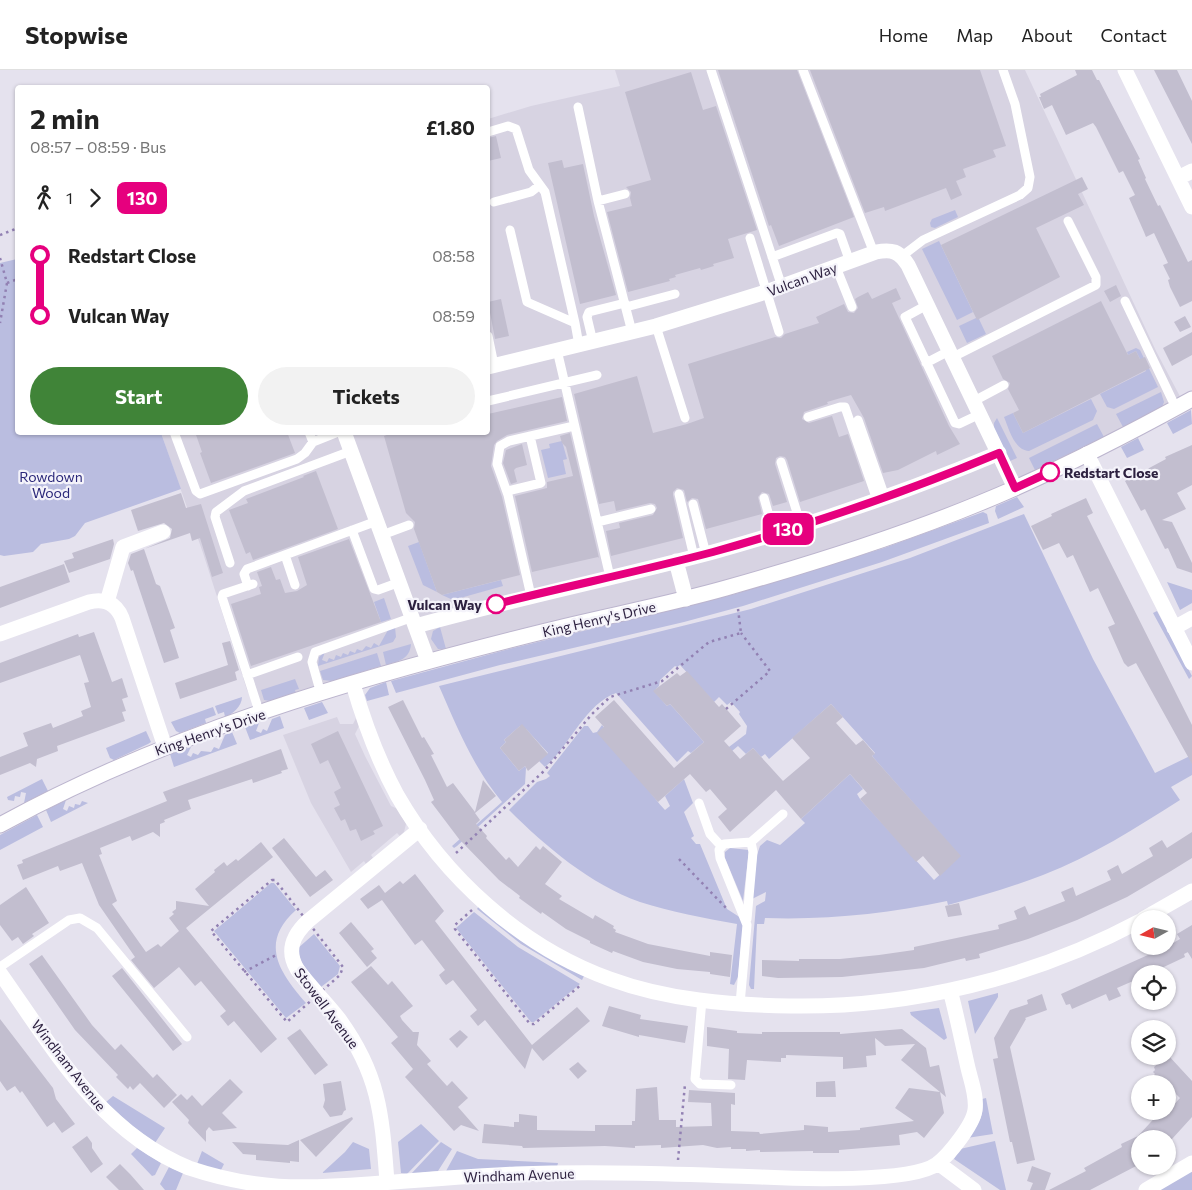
<!DOCTYPE html>
<meta charset="utf-8">
<style>
body{margin:0;font-family:Commissioner,sans-serif;background:#f2f2f2;color:#222;height:100vh;display:flex;flex-direction:column;font-size:19px;white-space:nowrap}
*{box-sizing:border-box;margin:0}
p{font-size:16px;color:#767676}
.icon{flex:none;width:28px;height:28px;fill:none;stroke:currentColor;stroke-width:2;stroke-linecap:round;stroke-linejoin:round}
.map{position:relative;flex:1;overflow:hidden}
.details{position:absolute;left:15px;top:15px;width:475px;height:350px;display:flex;flex-direction:column;background:#fff;border-radius:5px;box-shadow:0 1px 4px #0004}
.details>*{flex:none}
.badge{padding:0 10px;border-radius:8px;font-size:18px;line-height:32px}
.needle{width:32px;rotate:262deg}
.buttons{position:absolute;left:1131px;top:840px;display:grid;gap:10px}
.buttons a{display:grid;place-items:center;width:45px;height:45px;border-radius:50%;background:#fff;box-shadow:0 1px 4px #0004;font-size:25px}
.map>.badge{position:absolute;translate:-50% -50%;box-shadow:0 0 0 2px #fff}
.legs{display:flex;align-items:center;gap:8px;height:55px;padding:0 15px;font-size:16px}
.legs p{margin-inline-start:auto}
.headline{display:flex;align-items:center;justify-content:space-between;height:85px;padding:0 15px}
h1{font-size:28px;font-weight:700;line-height:38px}
.action{display:flex;gap:10px;margin-top:auto;padding:10px 15px}
.action a{flex:1;height:58px;border-radius:30px;background:#408438;color:#fff;font-size:20px;font-weight:700;line-height:58px;text-align:center}
.action a+a{background:#f2f2f2;color:#222}
ul{padding:0 15px;list-style:none}
li{display:flex;align-items:center;gap:18px;height:60px;font-size:19px}
li i{display:grid;place-items:center;width:8px;height:100%;margin:0 6px;background:currentColor}
li i::after{content:'';width:12px;height:12px;margin:-6px;border:4px solid;border-radius:50%;background:#fff}
li p{margin-inline-start:auto}
li:first-child i{background:linear-gradient(#0000 50%,currentColor 0)}
li:last-child i{background:linear-gradient(currentColor 50%,#0000 0)}
header{display:flex;align-items:center;gap:30px;box-sizing:border-box;height:70px;padding:0 25px;background:#fff;border-bottom:1px solid #e0e0e0}
header strong{font-size:24px}
nav{display:flex;gap:28px;margin-inline-start:auto;font-size:18px}
.map>svg:first-child{display:block}
.built{fill:#d7d3e2}
.green{fill:#babde0}
.building{fill:#c2becf}
.lines{fill:none;stroke-linecap:round;stroke-linejoin:round}
.secondary-casing{stroke:#bcb5ce;stroke-width:17}
.path{stroke:#9281b3;stroke-width:2.5;stroke-dasharray:2.5 4;stroke-linecap:butt}
.lane{stroke:#fff;stroke-width:9}
.street{stroke:#fff;stroke-width:15}
.secondary{stroke:#fff;stroke-width:15}
.line-1-casing{stroke:#fff;stroke-width:11}
.line-1{stroke:#e6007e;stroke-width:8}
.stop-1-dot{fill:#fff;stroke:#e6007e;stroke-width:2.5}
.labels{text-anchor:middle;dominant-baseline:central;stroke-width:4.5;stroke-linejoin:round;paint-order:stroke}
.street-label{font-size:14px;fill:#2d2140;stroke:#f4f3fa}
.stop-label{font-size:14px;font-weight:bold;fill:#2d2140;stroke:#f4f3fa;text-anchor:start}
.park-label{font-size:14px;fill:#2b287a;stroke:#f4f3fa}
</style>
<header>
<strong>Stopwise</strong>
<nav><a>Home</a><a>Map</a><a>About</a><a>Contact</a></nav>
</header>
<div class="map">
<svg width="1192" height="1120" viewBox="0 0 1192 1120">
<rect width="100%" height="100%" fill="#e5e2ee"/>
<path class="built" d="M615,0H1025L1156,281L1184,334L933,451L260,644L247,620L203,483L161,363L488,362V49L531,36L620,16Z
M337,647L340,654H353L356,648L359,656L355,664L365,686L391,736L398,739L406,754L404,762L400,766L397,763L371,785L373,788L366,794L364,791L351,802L311,733L283,665Z"/>
<path class="green" d="M955,140L958,147L935,158L931,157L930,153L932,149Z
M939,171L973,242L957,250L922,179Z
M17,189L18,362L161,363L181,419L85,453L75,466L69,469L41,474L33,482L4,486L0,485V193Z
M976,248L979,249L986,264L967,273L959,256Z
M1136,278L1140,280L1158,317L1114,339L1107,337L1100,324L1146,301L1136,281L1128,285L1127,282Z
M1161,322L1164,332L1162,337L1123,357L1116,344Z
M1091,329L1097,341L1093,350L1029,381C1014,380 1009,359 1004,347L1013,343L1023,363Z
M1191,340L1192,354L1173,364L1167,353Z
M997,348L1017,388L1010,391L994,358V353Z
M1097,354L1104,367L1035,400L1029,388Z
M1138,368L1144,380L1127,388L1121,377Z
M562,371L567,389L563,390L566,404L548,408L541,380L550,378L549,374Z
M1017,427L1024,437L998,449L995,441L996,436Z
M983,442L987,444L989,453L882,492L743,536L684,552L500,595L396,623L391,611L513,578L735,524L884,478Z
M1024,444L1093,589L1155,703L1192,685V705L1171,717L1180,730C1136,758 1092,786 1043,805C1012,817 980,826 948,835L947,831C886,844 827,850 765,848L764,854H757L754,919H751L749,915L756,836L765,831L766,822L752,829L757,785L760,776L767,770L780,775L805,753L801,749L850,704L863,719L857,724L860,729L934,810L960,786L872,686L875,683L831,634L769,689L765,684L761,687L753,678L746,684L738,676L732,681L725,680L746,664L747,656L739,644L740,642L731,632L727,635L719,627L714,632L680,595L677,597L675,596L660,610L659,616L654,621L667,636L670,634L704,672L691,683L688,681L677,692L616,623C585,634 569,677 545,697L539,691L548,683L526,659L524,661L520,656L504,670L506,672L500,678L519,701L525,696L526,698L525,714L457,776L454,778L452,776L502,732C473,697 457,657 439,616L751,539L910,488Z
M419,472L437,522L423,515L408,476Z
M501,510L503,516L453,530L442,525Z
M1167,512L1192,520V533L1180,540Z
M384,528L391,549L381,552L374,532Z
M1157,541L1192,606L1189,609L1153,543Z
M395,557L396,567L393,572L318,596L319,587L325,582L322,590L327,592L329,588L334,590L336,585L341,587L343,583L348,585L350,581L355,583L357,579L362,581L366,576L371,578L374,573L379,576L388,560Z
M440,557L446,579H438L431,569L433,561Z
M411,574C410,589 399,591 386,595L383,582Z
M377,583L381,596L332,611L323,610L320,601Z
M295,609L299,619L295,620L296,623L270,631L264,630L261,620Z
M386,612L389,625L367,631L365,625L370,618Z
M242,627C242,636 233,644 225,647L224,642L218,644L215,636Z
M322,632L328,643L309,650L304,638Z
M213,637L216,645L205,649L206,653L180,663L176,661L171,652Z
M280,646L284,658L250,670L245,657L259,653L256,661L261,663L263,659L267,661L272,649Z
M602,655C625,682 641,714 665,740L670,736L665,726L684,709L693,733L684,742L694,766L691,768L696,774H700L727,839L741,848L743,856L738,907L734,915L730,914L737,854C704,848 671,842 640,832C590,814 546,777 509,740L537,712L546,709L550,706L547,703L584,656H588L593,663L597,662Z
M146,661L151,672L148,674L114,690L110,688L106,678Z
M232,662L237,674L174,697L170,684L191,677L187,685L191,687L193,683L198,685L201,681L211,682L214,677L219,679L225,665Z
M42,709L48,721L24,733L26,723L21,722L20,727L15,726L14,731L8,730L7,727Z
M66,730L63,739L67,741L69,736L74,738L75,734L80,735L82,731L88,733L51,752L46,740Z
M37,745L43,757L0,780V765Z
M730,778L749,780L743,831L725,788V782Z
M271,813H274L296,840C259,873 279,902 306,933L286,948L214,861Z
M479,836L584,906L582,910L521,874L477,839Z
M474,842L518,877L580,914L534,952H531L456,858Z
M314,864L340,896L338,904L321,917C310,905 301,895 297,879Z
M998,923V927L975,964L968,931Z
M939,938L947,968L944,970L911,945L910,942Z
M113,1026L165,1058L155,1073L130,1054L106,1032Z
M986,1028L993,1064L967,1068C978,1056 985,1046 982,1029Z
M421,1054L439,1071L407,1104L401,1103L398,1072Z
M995,1071L1006,1120H1000L954,1089L960,1079Z
M353,1072L369,1079L371,1099L322,1103L345,1082Z
M441,1072L452,1079L438,1101L411,1104Z
M137,1078L161,1093L155,1105L152,1106L131,1084Z
M202,1081L224,1094L220,1102L197,1094Z
M457,1081L478,1089L558,1093L557,1097L446,1101Z
M169,1097L183,1103L176,1120H165L160,1114Z
M1192,1099V1120H1158Z"/>
<path class="building" d="M718,0H797L854,147L779,176L771,155L769,156Z
M810,0H980L1006,76L993,80L996,87L963,99L966,107L956,111L962,125L951,130L946,118L885,141L884,137L865,143Z
M1075,0H1092L1097,10H1099L1140,89L1138,90L1146,108L1145,109L1158,136L1160,135L1164,143L1188,192L1192,190V231L1180,237L1170,217L1168,210L1170,209L1163,195L1168,193L1154,163L1146,167L1144,162L1129,128L1135,125L1123,101L1119,103L1096,57L1093,53L1066,65L1052,35L1044,39L1039,27H1041L1040,24L1077,5Z
M1154,0H1177L1192,31V74Z
M691,2L703,40L716,36L757,160L728,169L734,188L713,194L714,196L701,200L700,198L675,205L676,207L669,209L670,211L628,222L607,142L632,136L630,128L631,122L626,117L651,110L625,22Z
M496,66L501,88L488,91V68Z
M562,90L564,98L583,94L594,146L616,225L580,234L548,93Z
M1082,107L1088,119L1078,124L1084,135L1036,158L1060,207L977,250L941,175Z
M1116,215L1121,226L1110,232L1104,221Z
M896,218L901,229L892,233L949,356L960,374L937,385L936,381L898,400L883,403L864,348L851,325L827,332L828,334L804,342L802,349L809,353L832,346L839,367L848,364L864,411L800,432L787,390L785,387L780,386L776,388L775,394L787,432L773,436L769,424L762,422L758,427L762,444L706,459L698,429L692,428L687,432L684,420L677,418L673,422V425L683,468L611,486L606,461L620,458L619,453L653,445L657,438L655,434L650,433L616,441L614,431L599,434L574,324L637,306L653,363L687,354L704,348L688,294L775,267L781,268L785,264L819,253L816,247L844,234L848,242L854,243L858,238L855,229L858,227L868,222L872,229Z
M501,229L509,266L495,269L488,232Z
M1101,231L1128,285L1136,281L1140,289L1145,287L1150,298L1023,363L1013,343L1019,340L1008,319L1010,313L1003,309L992,286Z
M1185,246L1191,257L1180,262L1174,252Z
M1192,262V285L1172,296L1163,278Z
M562,327L567,351L507,365L497,371L494,375L491,396L502,427L520,505L442,525L437,522L414,459L415,452L406,443L384,366L395,362H488V344Z
M195,362H287L295,383L211,413L200,383L202,382Z
M570,363L599,488L598,487L532,502L515,426L547,418V412L573,406L566,377L562,373L560,366Z
M522,374L527,395L516,398L514,400L517,412L511,414L503,393L506,380Z
M1192,375V415L1177,423L1186,439L1162,450L1172,452L1192,493V503L1177,498L1168,478L1165,479L1145,439L1141,441L1125,411L1166,389L1165,387Z
M316,401L338,459L253,490L250,482L246,484L229,440L248,433L246,429L304,407L303,406Z
M181,423L186,438L201,434L223,503L212,507L200,468L192,471L190,463L144,479L170,468L172,459L164,453L138,461L131,440Z
M1086,428L1093,443L1087,446L1192,655V694L1136,593L1128,597L1124,593L1108,557L1115,554L1098,518L1090,522L1073,485L1067,488L1059,473L1043,480L1031,456L1052,446L1051,444Z
M113,469L114,474L110,489L69,503L64,491L74,488L72,483Z
M349,469L381,552L251,596L231,534L261,524L259,517L262,516L257,502L271,497L276,510L280,509L285,523L297,521L307,515L298,487Z
M144,479L156,514L160,516L175,558L170,560L179,588L164,593L133,500L131,501L128,493L131,484Z
M64,494L70,512L0,538V517Z
M94,562L112,612L122,608L128,627L122,629L126,641L122,642L125,651L57,676L58,681L37,689L36,697L30,693L0,705V687L28,676L23,663L51,653L53,658L83,646L81,641L91,637L84,613L89,612L80,585L0,613V593L78,564L79,567Z
M230,571L239,600L235,602L237,610L180,629L175,613L228,595L222,573Z
M687,601L719,637L722,634L741,656L724,671L740,689L753,678L783,711L810,688L792,668L831,634L843,647L836,653L856,675L863,670L875,684L872,686L961,786L940,806L923,786L916,792L860,729L867,723L850,704L801,749L776,720L730,762L718,747L727,739L710,719L706,722L690,704L658,732L597,663L604,657L595,647L614,630L674,698L704,672L670,634L667,636L653,621L677,603L680,606Z
M403,630L422,668L424,667L434,684L431,685L447,717L453,713L475,742L483,710L496,726L475,743L480,750L476,754L487,766L486,768L506,790L509,787L518,797L536,776L540,780L543,776L562,792L545,814L562,826L559,829L593,849L595,845L614,856L613,858L616,860L615,862L648,874L710,886V882L732,885L730,907L710,904V902L677,899L643,892L613,881L612,883L590,873V871L566,859L542,842L541,844L519,828L520,826L499,810L459,769L431,732L434,730L425,710L388,637Z
M522,654L548,684L528,701L525,696L519,701L500,678L506,672L504,670Z
M338,661L383,756L373,761L375,764L361,771L356,759L350,761L345,749L341,751L334,738L340,735L334,722L341,718L328,690L320,694L311,674Z
M281,679L288,699L281,701L282,703L253,713L252,709L188,730L191,739L164,750L165,752L160,754V767L153,762L132,771L130,766L100,778L102,784L99,785L117,831L112,834L146,882L158,874L161,877L179,861L169,848L174,844L172,842L176,839V831L209,836L195,819L215,802L214,800L224,792L227,796L236,789L238,791L261,772L273,787L186,858L277,969L261,983L234,951L228,956L220,946L226,941L201,911L195,916L179,897L154,918L131,890L135,887L99,835L82,793L60,801L58,796L23,810L17,795L23,793L22,790L167,731L163,722Z
M1192,762V788L1171,801L1127,827L1077,850L1028,869L979,884L980,888L966,891L965,888L924,898L842,907L778,908L762,906V890L799,891V889H840L879,885L914,880V877L999,859L998,855L1017,849L1014,841L1025,836L1029,845L1065,831L1061,822L1073,817L1076,826L1111,810L1107,801L1118,795L1122,804L1153,786L1149,778L1162,770L1167,778Z
M284,768L316,807L325,800L333,810L310,827L272,778Z
M415,804L444,841L435,851L532,975L577,937L590,951L543,991L532,978L525,999L485,950L478,956L470,946L477,940L453,910L446,915L442,910L439,905L445,900L422,870L415,875L382,830L368,839L360,829L379,815L385,823L400,811L403,814Z
M26,817L49,853L32,864L34,866L23,874L18,867L12,871L0,855V835Z
M959,833L962,845L948,847L945,836Z
M351,852L374,879L371,881L377,888L367,897L339,863Z
M1192,855V889L1184,876L1188,882L1184,884L1185,887L1151,903L1140,904V908L1117,918L1121,926L1109,931L1106,924L1072,939L1070,934L1066,935L1061,924L1168,876L1180,869L1177,864Z
M42,885L92,955L115,980L121,974L153,1008L157,1004L177,1025L164,1038L140,1013L133,1020L130,1016L128,1019L116,1007L118,1005L75,960L29,894Z
M371,896L388,915L392,911L413,936L400,946L402,950L413,962H419L417,975L431,991L427,994L447,1016L452,1011L468,1028L458,1037L479,1061L461,1055L454,1061L405,1007L413,999L391,973L398,967L351,912Z
M122,898L182,974L173,981L112,906Z
M1042,924L1047,940L1025,948L1026,949L1010,977L1035,1090L1017,1094L1012,1072H1010L993,989L998,988L994,968L1010,940L1028,934L1027,930Z
M609,936L641,945L640,949L688,956L685,973L639,965V967L602,956Z
M0,949L53,1018L56,1029L75,1054L62,1063L54,1052L47,1057L22,1021L20,1023L15,1016L7,1021L0,1011Z
M707,957L737,961V963L762,964V962H840V964L902,959L926,978L930,997L939,995L946,1027L940,1022L944,1043L924,1068L917,1062L899,1065L900,1075L839,1080V1083H813V1081L760,1082V1080L746,1081V1079H731V1077L717,1078L703,1075L661,1078V1075L635,1076V1078L605,1076L523,1078L522,1076L482,1073L484,1054L514,1057V1052H519V1044L537,1046V1060L595,1061V1055H632V1051H635L636,1019L657,1017L659,1050H676V1057L712,1056L711,1033L688,1032L689,1020L735,1023V1035L731,1034V1061L759,1062L760,1064L804,1060V1055L828,1057V1062L860,1060V1058L914,1051L895,1038L909,1018L940,1022L901,990L915,974L885,976L875,968L876,985L866,986L867,997L843,999V987L786,985V988H781V992L747,990L745,1010L728,1009L729,979L707,976Z
M300,959L328,995L315,1005L287,968Z
M460,960L468,967L457,978L449,969Z
M1168,985L1192,1011V1047L1172,1069H1140V1094L1090,1120H1049L1086,1101L1084,1098L1122,1077L1121,1074L1138,1066L1161,1041H1168L1180,1028L1168,1016L1169,1014H1145L1155,1004L1153,1002L1155,1000L1154,997Z
M578,992L587,1001L578,1009L569,999Z
M230,1009L243,1022L222,1043L237,1058L213,1061L209,1057L206,1061V1072L188,1053L189,1050L172,1032L181,1024L187,1030L192,1025L202,1036Z
M341,1011L346,1040L344,1041L342,1045L330,1047L323,1037L325,1030L323,1014Z
M835,1011L836,1027H816V1012Z
M352,1047L353,1049L316,1087L300,1070Z
M87,1066L92,1073V1078L103,1094L91,1103L72,1077Z
M299,1070V1092L290,1091V1093L256,1090V1085L243,1084L232,1072L288,1075Z
M120,1094L130,1104L144,1120H119L106,1107Z
M1032,1096L1051,1103L1045,1120H1030L1033,1113L1027,1111Z"/>
<g class="lines">
<g class="secondary-casing">
<path id="secondary" d="M0,755C169,662 359,607 546,561C606,546 666,535 726,518C811,494 898,467 980,433C1053,403 1123,367 1192,329"/>
</g>
<path class="path" d="M0,165L18,158
M0,188L7,213L0,253
M7,213L18,209
M726,639L770,601L741,563
M456,783L544,701L592,644L610,627L662,611L709,572L741,563L738,539
M679,789L728,840
M272,810H275L343,897L340,905L287,952L211,861Z
M472,840L455,855V859L530,954H534L582,914
M244,902L278,884
M678,1090L685,1014"/>
<path class="lane" d="M711,0L782,217
M803,0L874,183
M578,37L598,131L632,262
M488,62L508,56L516,59L529,100L545,122L575,253
M598,131L625,124
M494,132L531,122L540,115
M510,160L527,232L575,253L579,275
M750,168L779,262
M902,186L923,170L1020,125L1028,118L1030,107L1015,34L1003,0
M772,187L837,163L840,164L850,192
M836,197L852,237
M1125,231L1176,338
M927,235L905,247L955,353L959,354L980,344
M626,237L675,224
M656,256L685,348
M488,266L494,295
M593,272L587,247L589,242L625,233
M557,280L610,507
M953,287L1096,215V207L1068,151
M926,293L949,281
M488,331L597,305
M974,331L1004,315
M808,347L840,337H845L877,430
M858,350L885,427
M174,362L196,421L200,424L297,389L305,383L313,372L338,362
M309,362L313,372
M781,392L801,455
M507,421L541,413L530,366
M679,424L694,487
M764,428L774,464
M693,434L706,484
M597,452L651,439
M352,460L374,519L378,520L400,512
M382,465L409,455
M285,485L295,515
M230,493L215,447L216,442L244,421L351,381
M253,514L223,524L222,527L260,644
M248,516L244,504L247,499L377,451
M531,526L508,425L497,394L500,376L509,371L574,356
M247,605L298,587
M321,624L312,592L315,582L413,547
M699,733L710,764L721,776
M747,849L753,782L751,772
M0,897L69,850L80,848L97,858L187,967
M702,930L695,1009L700,1014L731,1015
M740,934L747,855L720,788L719,780L724,774L751,772L783,744"/>
<path class="street" d="M1125,0L1192,137
M1178,108L1192,101
M488,297L656,256L766,222L876,182C892,179 899,181 908,195L1015,418
M344,362L428,591
M1087,384L1192,593
M676,491L686,529
M107,532L123,477L163,462
M416,556C514,529 615,508 713,482C810,455 906,422 999,383
M1174,558L1192,548
M0,564L89,532C104,528 116,533 122,548L165,677
M353,614C364,652 378,690 397,725C444,807 521,877 610,909C667,930 730,935 790,936C911,938 1033,908 1140,851
M1143,849L1192,821
M0,903C53,978 100,1062 189,1098C255,1120 301,1119 369,1114C418,1110 467,1106 516,1104C598,1101 680,1104 761,1107C796,1109 911,1113 937,1094C949,1085 973,1055 975,1040C977,1026 971,1011 968,998C962,972 957,946 950,920
M938,1093L974,1120
M387,1112C382,1046 380,1005 339,949C326,932 310,917 297,899C286,880 293,865 308,851L420,759
M1146,1120L1192,1093"/>
<use href="#secondary" class="secondary"/>
</g>
<g class="lines">
<g class="line-1-casing">
<path id="line-1" d="M496,534C568,516 641,501 713,482C810,455 906,422 999,383L1015,418L1050,402"/>
</g>
<use href="#line-1" class="line-1"/>
</g>
<g class="stop-1-dot">
<circle cx="1050" cy="402" r="9"/>
<circle cx="496" cy="534" r="9"/>
</g>
<g class="labels">
<g class="street-label">
<text transform="translate(802 209) rotate(-20)">Vulcan Way</text>
<text transform="translate(599 549) rotate(-13)">King Henry's Drive</text>
<text transform="translate(210 662) rotate(-19)">King Henry's Drive</text>
<text transform="translate(327 938) rotate(53)">Stowell Avenue</text>
<text transform="translate(69 995) rotate(52)">Windham Avenue</text>
<text transform="translate(519 1105) rotate(-2)">Windham Avenue</text>
</g>
<g class="stop-label">
<text x="1064" y="402">Redstart Close</text>
<text x="482" y="534" text-anchor="end">Vulcan Way</text>
</g>
<g class="park-label">
<text x="51" y="406">Rowdown<tspan x="51" dy="16">Wood</tspan></text>
</g>
</g>
</svg>
<div class="buttons">
<a><svg class="needle" viewBox="-14 -14 28 28"><path d="M0-13l5 13h-10z" fill="#e53935"/><path d="M0 13l5-13h-10z" fill="#767676"/></svg></a>
<a><svg class="icon" aria-label="locate" viewBox="0 0 24 24"><circle cx="12" cy="12" r="6"/><path d="M12 2v4M12 18v4M2 12h4M18 12h4"/></svg></a>
<a><svg class="icon" aria-label="layers" viewBox="0 0 24 24"><path d="M12 4l9 5-9 5-9-5zM3 14l9 5 9-5"/></svg></a>
<a>+</a>
<a>−</a>
</div>
<b class="badge" style="left:788px;top:459px;background:#e6007e;color:#fff">130</b>
<section class="details">
<div class="headline"><div><h1>2 min</h1><p>08:57 – 08:59 · Bus</p></div><b>£1.80</b></div>
<div class="legs"><svg class="icon" aria-label="walk" viewBox="0 0 24 24"><circle cx="13" cy="4" r="2"/><path d="M13 8l-2 6 4 7M11 14l-3 7M7 12l3-4h3l4 4"/></svg>1<svg class="icon" aria-label="forward" viewBox="0 0 24 24"><path d="M9 5l7 7-7 7"/></svg><b class="badge" style="background:#e6007e;color:#fff">130</b></div>
<ul>
<li><i style="color:#e6007e"></i><b>Redstart Close</b><p>08:58</p></li>
<li><i style="color:#e6007e"></i><b>Vulcan Way</b><p>08:59</p></li>
</ul>
<div class="action"><a>Start</a><a>Tickets</a></div>
</section>
</div>
